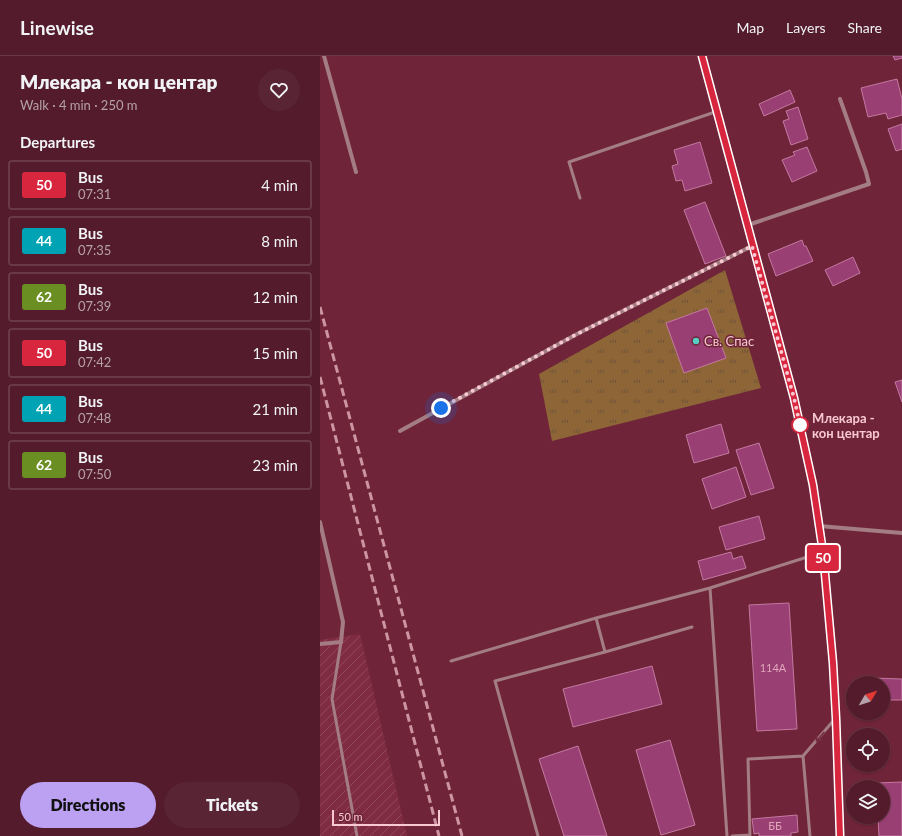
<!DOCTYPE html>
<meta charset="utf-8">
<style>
body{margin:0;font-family:Lato,sans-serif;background:#592433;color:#f1f3f6;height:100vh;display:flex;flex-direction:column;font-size:15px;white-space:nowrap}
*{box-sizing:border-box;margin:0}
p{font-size:13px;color:#b5a1a9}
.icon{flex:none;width:22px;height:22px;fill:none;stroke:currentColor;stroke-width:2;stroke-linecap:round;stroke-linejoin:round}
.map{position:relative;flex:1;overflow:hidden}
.details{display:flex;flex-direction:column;background:#531b2b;width:320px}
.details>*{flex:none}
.badge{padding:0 8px;border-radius:3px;font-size:14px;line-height:26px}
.needle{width:26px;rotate:51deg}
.tools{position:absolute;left:526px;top:620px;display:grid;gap:8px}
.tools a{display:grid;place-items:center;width:44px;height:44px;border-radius:50%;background:#531b2b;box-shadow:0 1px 3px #0004,0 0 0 1px #693947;font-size:20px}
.scale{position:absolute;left:12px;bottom:10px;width:108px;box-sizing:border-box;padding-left:4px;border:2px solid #f8c9d1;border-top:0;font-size:11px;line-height:14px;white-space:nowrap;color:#f8c9d1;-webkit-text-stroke:3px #6f2439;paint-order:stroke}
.you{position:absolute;width:20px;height:20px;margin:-10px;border:3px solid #fff;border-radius:50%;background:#1a73e8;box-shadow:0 0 0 6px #1a73e833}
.map>.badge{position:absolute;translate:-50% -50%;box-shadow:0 0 0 2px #fff}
h2{padding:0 20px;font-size:15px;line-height:36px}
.round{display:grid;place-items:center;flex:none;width:42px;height:42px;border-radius:21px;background:#592433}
.summary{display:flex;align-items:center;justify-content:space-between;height:68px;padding:0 20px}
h1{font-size:19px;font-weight:800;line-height:30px}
.cta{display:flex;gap:8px;margin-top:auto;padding:8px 20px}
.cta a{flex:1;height:46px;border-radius:24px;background:#bca0f2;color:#111;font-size:16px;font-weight:800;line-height:46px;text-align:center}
.cta a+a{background:#592433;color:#f1f3f6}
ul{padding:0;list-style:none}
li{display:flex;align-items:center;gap:12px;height:50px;margin:0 8px 6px;padding:0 12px;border:2px solid #693947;border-radius:4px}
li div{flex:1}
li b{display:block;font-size:15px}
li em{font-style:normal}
li .badge{min-width:44px;font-weight:700;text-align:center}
header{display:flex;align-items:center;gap:24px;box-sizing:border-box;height:56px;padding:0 20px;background:#531b2b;border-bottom:1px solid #693947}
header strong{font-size:19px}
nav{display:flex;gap:22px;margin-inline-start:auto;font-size:14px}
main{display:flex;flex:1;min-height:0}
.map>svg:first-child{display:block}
.industrial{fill:url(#industrial-furrows)}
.grass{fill:url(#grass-tufts)}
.building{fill:#993f73;stroke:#c479a1}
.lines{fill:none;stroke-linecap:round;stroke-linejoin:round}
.service{stroke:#a37d83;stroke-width:3}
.minor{stroke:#a37d83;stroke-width:4}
.secondary{stroke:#d89ca7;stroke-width:8}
.rail{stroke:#cd95a1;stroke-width:3;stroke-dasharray:8 4;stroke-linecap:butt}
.oneway{stroke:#742d40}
.line-casing{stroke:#fff;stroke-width:9}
.line{stroke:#d7263d;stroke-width:6}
.walk{stroke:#f8c9d1;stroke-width:4;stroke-dasharray:0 7.2}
.poi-dot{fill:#56cec3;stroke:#6f2439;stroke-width:1.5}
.stop-dot{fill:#fff;stroke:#d7263d;stroke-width:2}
.labels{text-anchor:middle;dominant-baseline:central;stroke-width:3;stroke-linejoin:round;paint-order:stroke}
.number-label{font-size:11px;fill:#e0a6ba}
.poi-label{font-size:13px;fill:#f8c9d1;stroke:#6f2439;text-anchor:start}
.stop-label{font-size:13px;font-weight:bold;fill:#f8c9d1;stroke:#6f2439;text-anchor:start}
</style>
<header>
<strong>Linewise</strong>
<nav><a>Map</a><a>Layers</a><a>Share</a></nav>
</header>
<main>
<section class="details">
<div class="summary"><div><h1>Млекара - кон центар</h1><p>Walk · 4 min · 250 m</p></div><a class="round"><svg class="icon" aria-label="heart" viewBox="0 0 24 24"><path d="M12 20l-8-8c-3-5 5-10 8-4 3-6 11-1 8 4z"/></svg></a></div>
<h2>Departures</h2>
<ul>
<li><span class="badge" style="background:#d7263d;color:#fff">50</span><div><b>Bus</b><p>07:31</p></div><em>4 min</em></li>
<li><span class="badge" style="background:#00a3b4;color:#fff">44</span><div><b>Bus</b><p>07:35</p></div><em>8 min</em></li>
<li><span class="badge" style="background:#6b8e23;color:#fff">62</span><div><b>Bus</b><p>07:39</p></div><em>12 min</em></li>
<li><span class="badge" style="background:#d7263d;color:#fff">50</span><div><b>Bus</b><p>07:42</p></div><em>15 min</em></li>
<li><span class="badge" style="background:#00a3b4;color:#fff">44</span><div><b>Bus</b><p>07:48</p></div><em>21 min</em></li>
<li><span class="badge" style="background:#6b8e23;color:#fff">62</span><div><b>Bus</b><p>07:50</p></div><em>23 min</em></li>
</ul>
<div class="cta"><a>Directions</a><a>Tickets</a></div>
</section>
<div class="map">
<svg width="582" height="780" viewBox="0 0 582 780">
<defs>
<pattern id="industrial-furrows" width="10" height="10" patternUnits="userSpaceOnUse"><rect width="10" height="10" fill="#7f2b42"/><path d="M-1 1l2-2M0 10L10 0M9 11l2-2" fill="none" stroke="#92485c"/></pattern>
<pattern id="grass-tufts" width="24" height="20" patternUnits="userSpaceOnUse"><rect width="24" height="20" fill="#8e6536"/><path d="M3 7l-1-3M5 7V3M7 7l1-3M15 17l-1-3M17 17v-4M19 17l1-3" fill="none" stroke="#6f533a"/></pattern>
</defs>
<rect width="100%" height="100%" fill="#6f2439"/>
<path class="industrial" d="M40,578L87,780H0V584Z"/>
<path class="grass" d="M405,214L441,332L232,385L219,318Z"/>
<path class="building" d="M573,0H582V2L575,4Z
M577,23L582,43V59L568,63L566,57L548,61L541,32Z
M470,34L475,46L444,60L439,48Z
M478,51L488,83L471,89L463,65L469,63L466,55Z
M582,68V93L576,95L568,73Z
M380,86L392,127L365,135L362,124L356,125L352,110L358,108L354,94Z
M487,91L497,115L472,126L462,104L475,99L473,96Z
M385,146L406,200L385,208L364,154Z
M482,184L484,190H486L493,205L456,220L448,198Z
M533,201L540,217L513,230L505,214Z
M387,252L406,302L364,317L346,267Z
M582,324V346L575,326Z
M401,368L409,397L374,407L366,379Z
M439,387L454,432L431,439L416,394Z
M416,411L426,441L392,453L382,423Z
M439,460L445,483L406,494L399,471Z
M411,496L413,503L422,500L426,512L383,524L378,505Z
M469,547L477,673L437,675L429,549Z
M332,610L342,648L253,671L243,633Z
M552,622L582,623V644H563V627H552Z
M350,684L375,769L341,779L316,694Z
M258,690L287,780H244L219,703Z
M582,726V780H559L558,761H563V731H557V727Z
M477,759L478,776L471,777V780H439V777L434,778L432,763Z"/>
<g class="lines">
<path class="service" d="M260,142L249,106L395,56
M390,532L407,780
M276,562L285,596
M21,586L12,643L37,780
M131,605L276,562L390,532L503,496
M218,780L175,625L285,596L372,571
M412,780L430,779L428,703L483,700
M490,780L483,700L514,664"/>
<path class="minor" d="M4,0L36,116
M428,169L549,128L546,116L520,43
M80,375L257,278L432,190
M0,466L23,566L21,586L0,588
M499,470L582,477"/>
<path class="secondary" d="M382,0L474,342L493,429L503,496L513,607L516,661L520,780"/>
<path class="rail" d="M0,251L142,780
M0,321L119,780"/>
</g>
<defs><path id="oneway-shaft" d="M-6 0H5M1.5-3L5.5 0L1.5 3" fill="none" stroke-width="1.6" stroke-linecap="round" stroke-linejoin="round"/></defs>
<use class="oneway" href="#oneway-shaft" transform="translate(500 681) rotate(131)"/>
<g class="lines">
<g class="line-casing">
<path id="line" d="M382,0L474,342L493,429L503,496L513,607L516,662L520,780"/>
</g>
<use href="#line" class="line"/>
<path class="walk" d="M121,352L257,278L432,190L474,342L480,369"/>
</g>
<circle class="poi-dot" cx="376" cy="285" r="4"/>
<circle class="stop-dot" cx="480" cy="369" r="8"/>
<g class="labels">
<g class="number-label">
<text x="453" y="611">114А</text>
<text x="455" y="769">ББ</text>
</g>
<g class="poi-label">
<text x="384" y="285">Св. Спас</text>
</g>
<g class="stop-label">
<text x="492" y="362">Млекара -<tspan x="492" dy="15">кон центар</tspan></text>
</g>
</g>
</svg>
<div class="tools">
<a><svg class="needle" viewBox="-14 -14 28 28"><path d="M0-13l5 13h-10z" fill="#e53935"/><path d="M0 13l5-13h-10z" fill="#b5a1a9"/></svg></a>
<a><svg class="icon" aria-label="locate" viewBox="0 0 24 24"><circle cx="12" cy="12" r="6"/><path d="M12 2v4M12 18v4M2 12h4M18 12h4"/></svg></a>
<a><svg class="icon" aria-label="layers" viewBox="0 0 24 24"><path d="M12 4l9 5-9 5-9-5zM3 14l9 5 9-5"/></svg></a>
</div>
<div class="scale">50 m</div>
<div class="you" style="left:121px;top:352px"></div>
<b class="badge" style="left:503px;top:502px;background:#d7263d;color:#fff">50</b>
</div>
</main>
